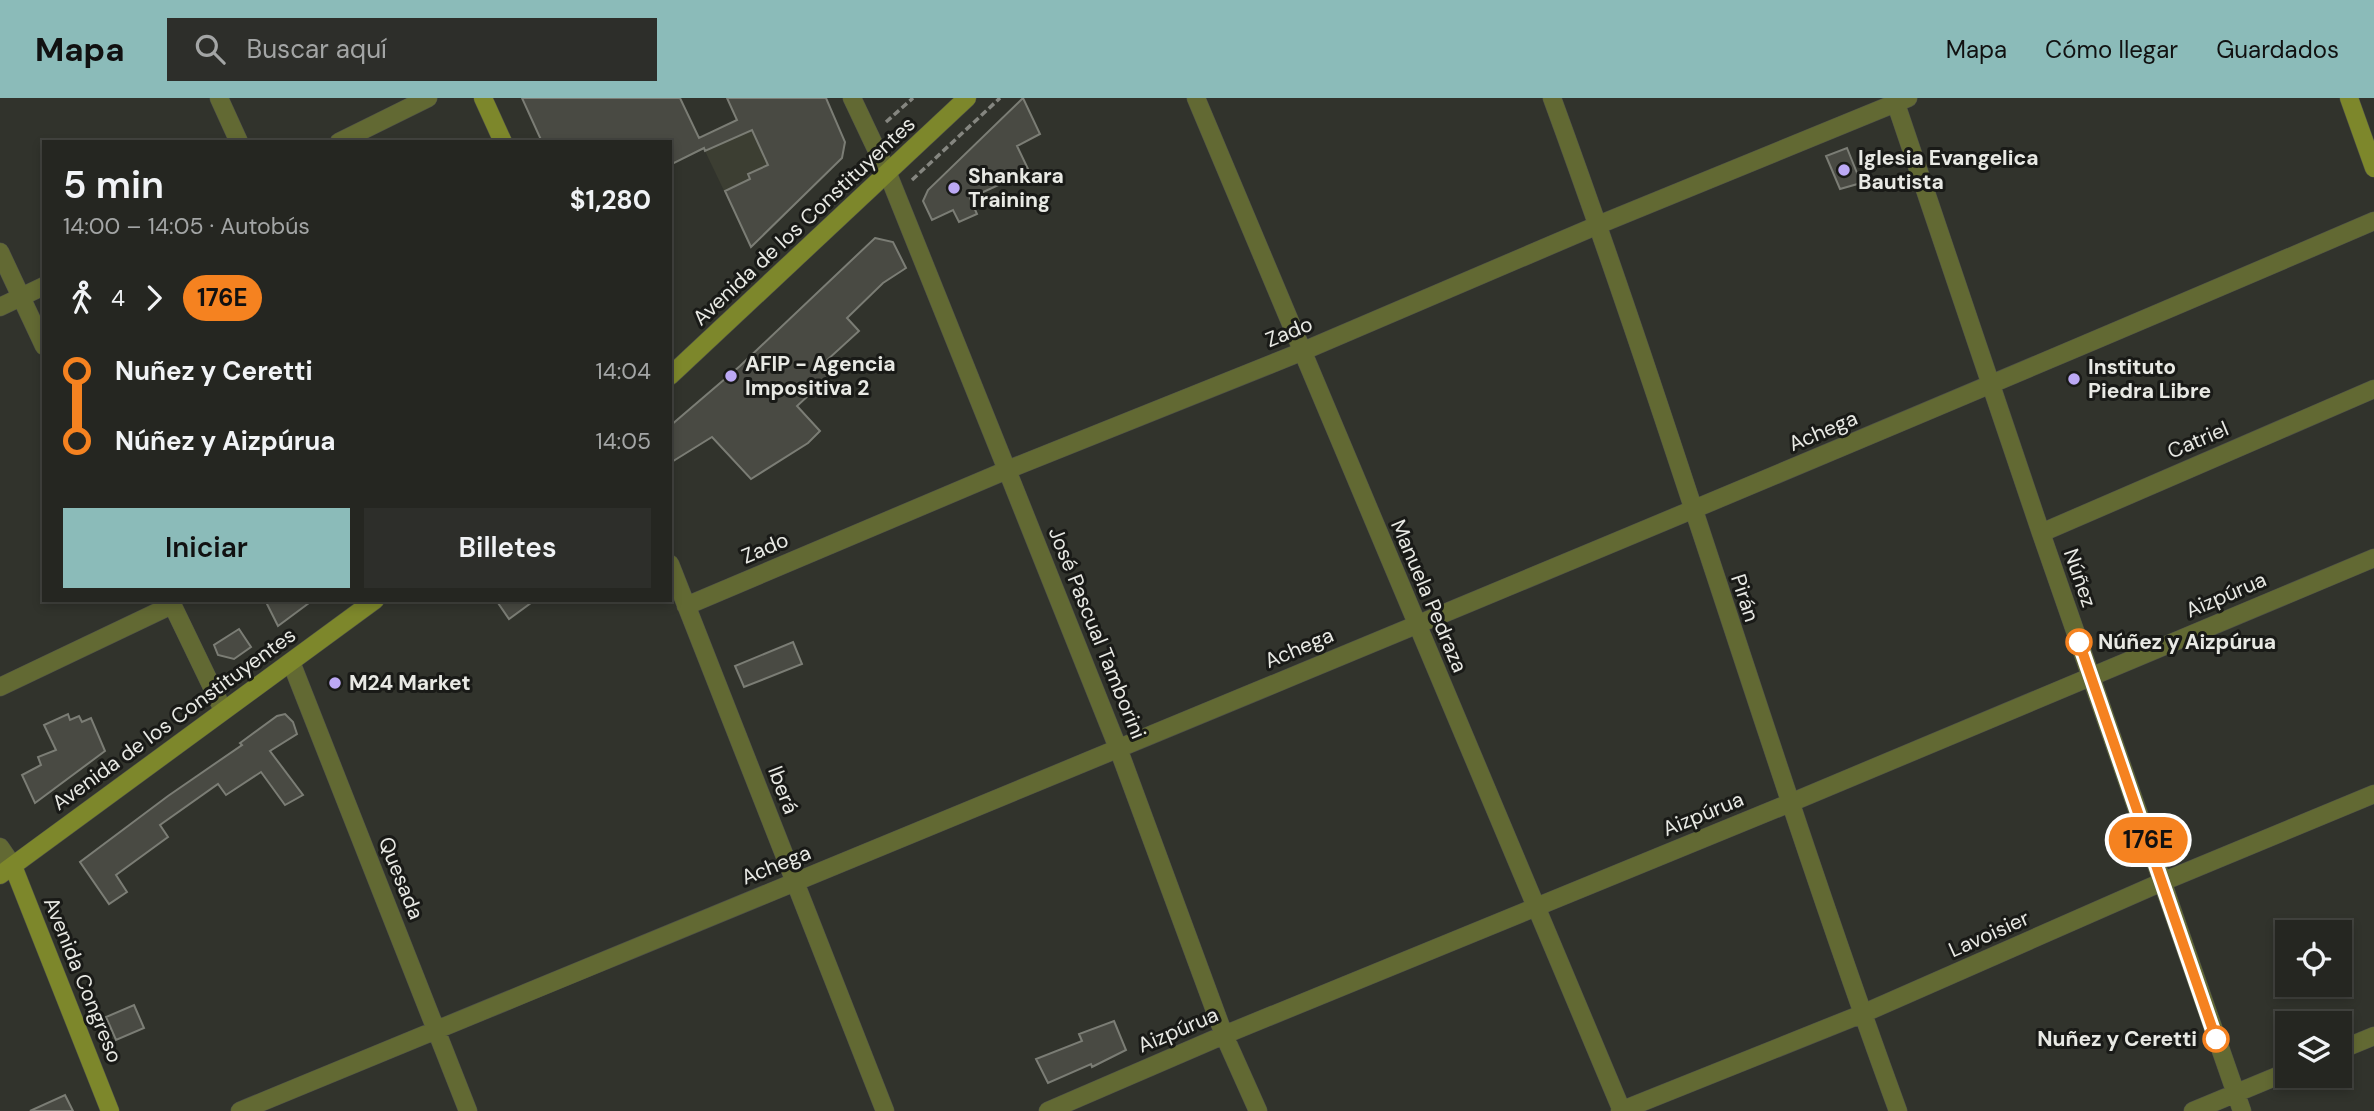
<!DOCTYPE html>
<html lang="es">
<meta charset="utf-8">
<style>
body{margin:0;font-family:"DM Sans",sans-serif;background:#2d2e2a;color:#f1f3f6;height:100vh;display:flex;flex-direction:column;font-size:26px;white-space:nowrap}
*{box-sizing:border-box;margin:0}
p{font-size:23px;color:#a3a5a5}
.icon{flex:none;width:38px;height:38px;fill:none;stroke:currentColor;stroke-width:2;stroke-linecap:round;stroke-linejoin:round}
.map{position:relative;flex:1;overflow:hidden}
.details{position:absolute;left:42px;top:42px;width:630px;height:462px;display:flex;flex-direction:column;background:#252621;border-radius:0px;box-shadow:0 4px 10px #0003,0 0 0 2px #42433f}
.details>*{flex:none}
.badge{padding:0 14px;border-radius:23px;font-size:24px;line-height:46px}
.tools{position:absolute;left:2275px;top:822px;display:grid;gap:14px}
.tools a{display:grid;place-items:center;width:77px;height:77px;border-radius:0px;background:#252621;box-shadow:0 4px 10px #0003,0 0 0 2px #42433f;font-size:35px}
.map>.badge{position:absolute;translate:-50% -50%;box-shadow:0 0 0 4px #fff}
.legs{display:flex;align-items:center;gap:10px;height:77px;padding:0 21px;font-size:23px}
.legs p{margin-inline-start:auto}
.head{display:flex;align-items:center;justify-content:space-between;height:119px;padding:0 21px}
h1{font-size:38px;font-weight:600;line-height:52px}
.cta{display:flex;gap:14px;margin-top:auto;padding:14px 21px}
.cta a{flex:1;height:80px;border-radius:0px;background:#8bbbb9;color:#111;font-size:28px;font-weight:600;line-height:80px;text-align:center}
.cta a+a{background:#2d2e2a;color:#f1f3f6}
ul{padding:0 21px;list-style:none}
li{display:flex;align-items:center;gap:24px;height:70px;font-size:26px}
li i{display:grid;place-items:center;width:10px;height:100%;margin:0 9px;background:currentColor}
li i::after{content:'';width:18px;height:18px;margin:-9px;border:5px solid;border-radius:50%;background:#252621}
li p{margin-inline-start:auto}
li:first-child i{background:linear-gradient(#0000 50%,currentColor 0)}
li:last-child i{background:linear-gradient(currentColor 50%,#0000 0)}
header{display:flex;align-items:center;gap:42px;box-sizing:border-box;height:98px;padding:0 35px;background:#8bbbb9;color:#111}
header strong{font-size:33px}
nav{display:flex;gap:38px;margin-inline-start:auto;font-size:24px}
.search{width:490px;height:63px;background:#2d2e2a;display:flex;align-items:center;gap:18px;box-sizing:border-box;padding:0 24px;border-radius:0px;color:#a3a5a5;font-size:26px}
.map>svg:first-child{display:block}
.built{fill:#3c3e32}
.building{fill:#494a43;stroke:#7b7d75;stroke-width:2}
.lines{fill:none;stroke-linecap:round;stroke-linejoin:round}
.street-casing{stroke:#4e5049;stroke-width:19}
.secondary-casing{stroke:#4e5049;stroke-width:19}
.path{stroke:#858680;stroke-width:3.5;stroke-dasharray:7 3.5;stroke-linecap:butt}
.street{stroke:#626933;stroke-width:18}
.secondary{stroke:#7d872b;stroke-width:18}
.line-1-casing{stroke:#fff;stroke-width:16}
.line-1{stroke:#f58220;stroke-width:10}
.poi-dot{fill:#bca9f5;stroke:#191a17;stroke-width:2.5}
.stop-1-dot{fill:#fff;stroke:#f58220;stroke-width:3.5}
.labels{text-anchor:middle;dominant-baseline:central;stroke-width:6;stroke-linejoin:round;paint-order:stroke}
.poi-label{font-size:21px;font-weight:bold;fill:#e8e9e4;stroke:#191a17;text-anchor:start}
.street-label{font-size:21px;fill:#e8e9e4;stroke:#191a17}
.stop-label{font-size:21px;font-weight:bold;fill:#e8e9e4;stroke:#191a17;text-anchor:start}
</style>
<header>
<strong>Mapa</strong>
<div class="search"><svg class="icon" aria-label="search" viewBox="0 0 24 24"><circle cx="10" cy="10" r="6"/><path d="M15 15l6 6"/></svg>Buscar aquí</div>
<nav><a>Mapa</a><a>Cómo llegar</a><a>Guardados</a></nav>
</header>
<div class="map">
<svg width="2374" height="1013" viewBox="0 0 2374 1013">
<rect width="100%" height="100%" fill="#31332c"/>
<path class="built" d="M823,0H826L845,44L842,60L751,149L705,53Z"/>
<path class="building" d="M522,0H680L699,40L737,22L727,0H826L845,44L842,60L751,149L725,93L750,81L748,76L768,67L752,32L705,53L704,50L670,67V44H542Z
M1023,0L1040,36L1017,48L1029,73L970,100L977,116L959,124L953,112L932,122L923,103L928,92Z
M1847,50L1861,85L1840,91L1826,58Z
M875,140L893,144L906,170L883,185L847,220L859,233L826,263L835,273L797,308L820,333L808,345L751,381L712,339L670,365V328L740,268Z
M265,502H313L278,528Z
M496,502H535L509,521Z
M239,531L251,549L234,561L218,557L214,547Z
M793,544L802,566L744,589L735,568Z
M68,616L70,622L79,618L82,624L91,620L105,653L35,705L22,677L41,667L38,659L56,652L44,627Z
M285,616L293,624L297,636L270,653L303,697L285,707L261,674L226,697L218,686L160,727L168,739L116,777L127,794L109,806L80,764L168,698L242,647L240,645L277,618Z
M134,907L144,930L116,942L106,919Z
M1114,923L1126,952L1092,969L1091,966L1048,985L1036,961L1082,943L1079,936Z
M65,997L73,1013H30Z"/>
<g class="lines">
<g class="street-casing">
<path id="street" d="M219,0L239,44
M852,0L888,76L1007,372L1118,650L1224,937L1258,1013
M1196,0L1622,1013
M1552,0C1675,335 1775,678 1898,1013
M1894,0L2041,435L2242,1013
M339,44L428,0
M0,154L44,248
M0,209L44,188
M2041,435L2374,291
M670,466L885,1013
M170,502L223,612
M686,508L1007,372L1301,254L1598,127L1908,0
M291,564L468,1013
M0,589L172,507
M0,749L13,768
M2340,952L2374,938
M240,1013C952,719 1666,427 2374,123
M1048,1013L1224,937L1790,705L2374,460
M1620,1013L1862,916L2162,784L2374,696
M2193,1013L2287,974"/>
</g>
<g class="secondary-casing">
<path id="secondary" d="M483,0L503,44
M2349,0L2374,70
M670,278L967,0
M13,768L110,1013
M0,777L375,502"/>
</g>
<path class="path" d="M886,24L913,0
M912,82L1000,0"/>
<use href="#street" class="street"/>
<use href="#secondary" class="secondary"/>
</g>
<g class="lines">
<g class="line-1-casing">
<path id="line-1" d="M2079,544L2216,941"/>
</g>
<use href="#line-1" class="line-1"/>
</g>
<g class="poi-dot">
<circle cx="1844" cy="72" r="7"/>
<circle cx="954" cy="90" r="7"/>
<circle cx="731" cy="278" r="7"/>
<circle cx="2074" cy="281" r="7"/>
<circle cx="335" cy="585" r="7"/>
</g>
<g class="stop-1-dot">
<circle cx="2079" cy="544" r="12"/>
<circle cx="2216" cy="941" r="12"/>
</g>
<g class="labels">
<g class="poi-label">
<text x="1858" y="60">Iglesia Evangelica<tspan x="1858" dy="24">Bautista</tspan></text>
<text x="968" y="78">Shankara<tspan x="968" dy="24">Training</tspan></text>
<text x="745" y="266">AFIP - Agencia<tspan x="745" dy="24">Impositiva 2</tspan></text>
<text x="2088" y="269">Instituto<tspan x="2088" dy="24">Piedra Libre</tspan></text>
<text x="349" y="585">M24 Market</text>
</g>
<g class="street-label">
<text transform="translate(804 123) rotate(-43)">Avenida de los Constituyentes</text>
<text transform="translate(1289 234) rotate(-22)">Zado</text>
<text transform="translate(1823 333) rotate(-23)">Achega</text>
<text transform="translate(2198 342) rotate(-23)">Catriel</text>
<text transform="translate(765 450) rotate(-23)">Zado</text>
<text transform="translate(2080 480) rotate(71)">Núñez</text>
<text transform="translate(2226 497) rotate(-23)">Aizpúrua</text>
<text transform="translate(1429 498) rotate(67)">Manuela Pedraza</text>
<text transform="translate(1745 500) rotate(72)">Pirán</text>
<text transform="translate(1097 535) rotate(68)">José Pascual Tamborini</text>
<text transform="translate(1299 550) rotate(-23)">Achega</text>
<text transform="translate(174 621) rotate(-36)">Avenida de los Constituyentes</text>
<text transform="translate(783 692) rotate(69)">Iberá</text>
<text transform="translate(1703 716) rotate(-22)">Aizpúrua</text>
<text transform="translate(776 767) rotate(-22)">Achega</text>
<text transform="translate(401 780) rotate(68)">Quesada</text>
<text transform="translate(1989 836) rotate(-24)">Lavoisier</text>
<text transform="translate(83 882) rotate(68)">Avenida Congreso</text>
<text transform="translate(1178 932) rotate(-23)">Aizpúrua</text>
</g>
<g class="stop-label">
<text x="2098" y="544">Núñez y Aizpúrua</text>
<text x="2197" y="941" text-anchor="end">Nuñez y Ceretti</text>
</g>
</g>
</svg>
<div class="tools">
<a><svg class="icon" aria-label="locate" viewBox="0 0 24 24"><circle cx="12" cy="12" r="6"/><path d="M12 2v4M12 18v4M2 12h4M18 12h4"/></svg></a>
<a><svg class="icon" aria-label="layers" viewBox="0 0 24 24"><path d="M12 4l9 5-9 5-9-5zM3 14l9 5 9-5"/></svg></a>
</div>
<b class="badge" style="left:2148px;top:742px;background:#f58220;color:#111">176E</b>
<section class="details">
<div class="head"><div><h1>5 min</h1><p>14:00 – 14:05 · Autobús</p></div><b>$1,280</b></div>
<div class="legs"><svg class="icon" aria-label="walk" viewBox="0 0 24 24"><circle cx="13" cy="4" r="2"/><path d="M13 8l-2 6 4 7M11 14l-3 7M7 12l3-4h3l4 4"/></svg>4<svg class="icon" aria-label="forward" viewBox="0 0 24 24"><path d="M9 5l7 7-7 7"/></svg><b class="badge" style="background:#f58220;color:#111">176E</b></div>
<ul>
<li><i style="color:#f58220"></i><b>Nuñez y Ceretti</b><p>14:04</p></li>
<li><i style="color:#f58220"></i><b>Núñez y Aizpúrua</b><p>14:05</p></li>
</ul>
<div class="cta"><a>Iniciar</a><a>Billetes</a></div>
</section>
</div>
